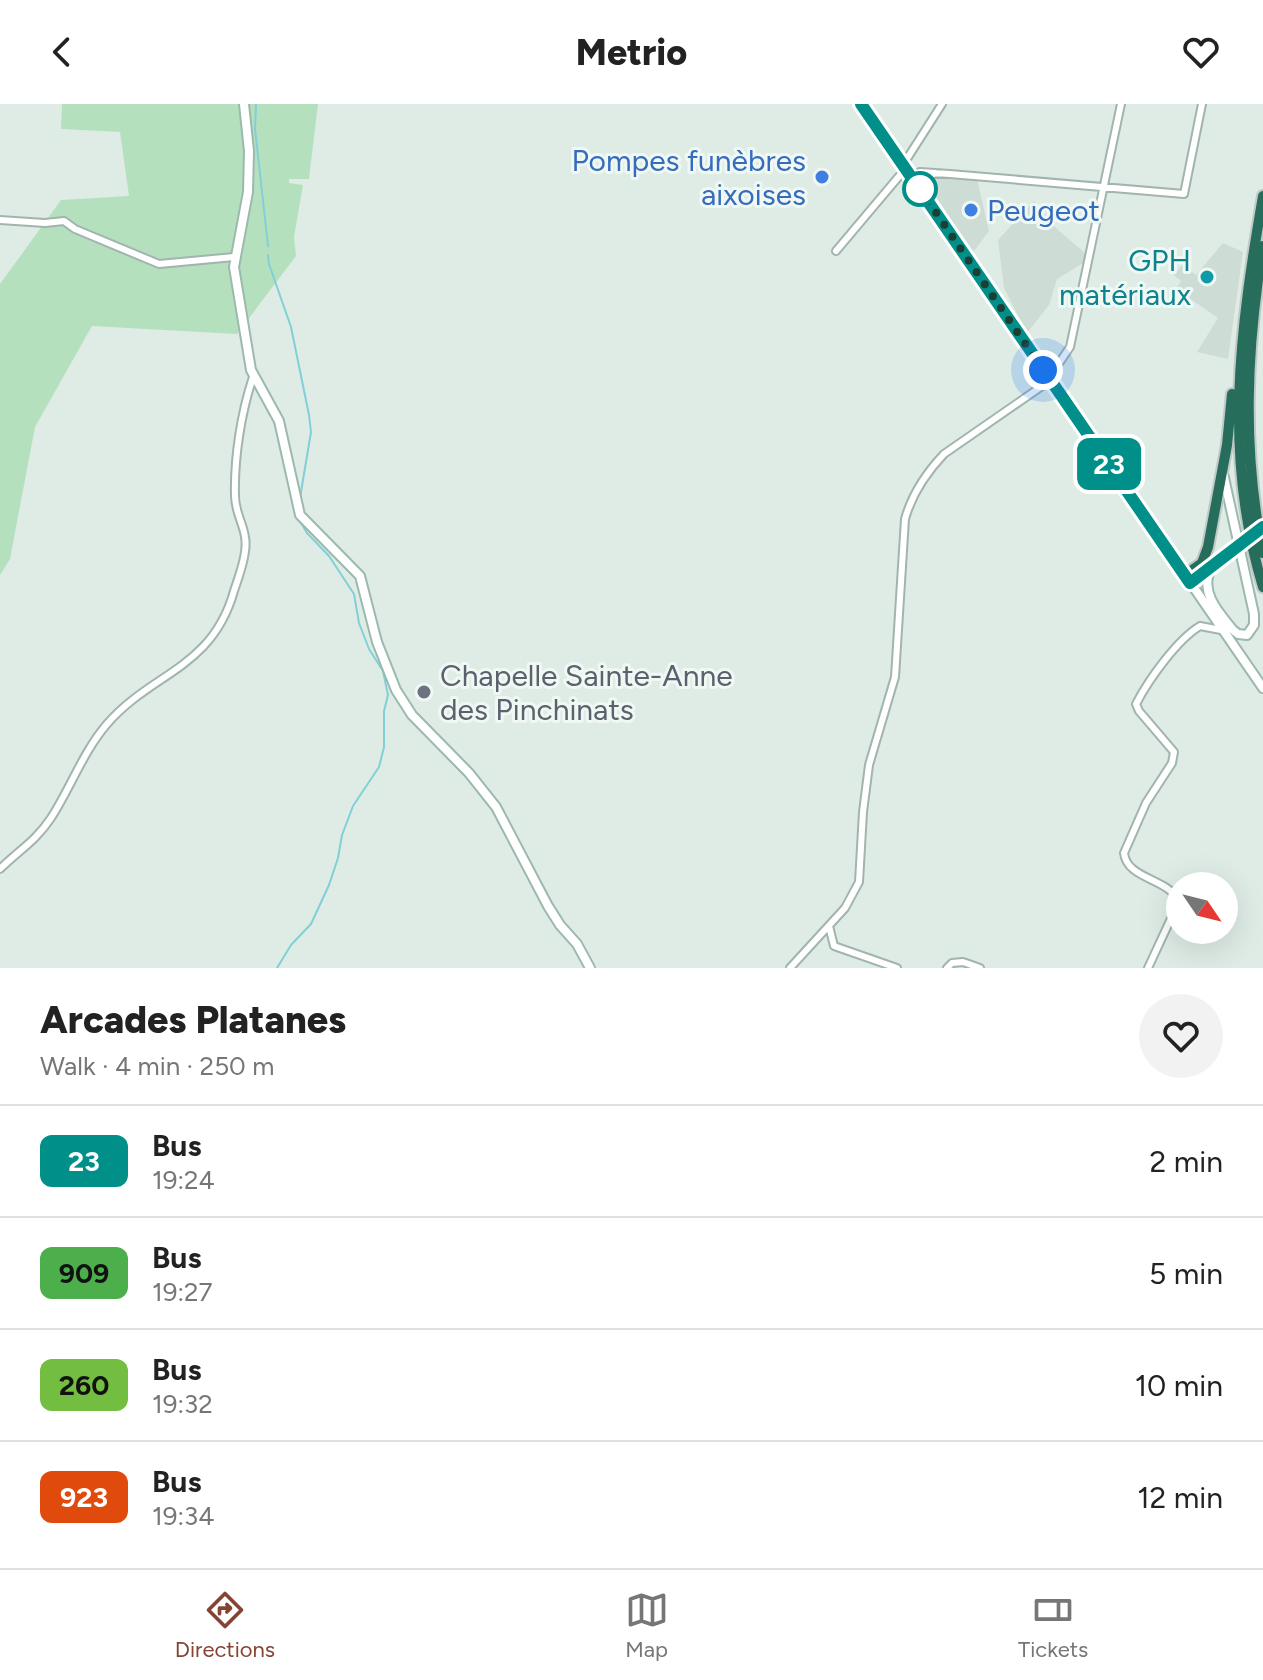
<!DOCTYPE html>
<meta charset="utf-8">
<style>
body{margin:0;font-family:Figtree,sans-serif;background:#f2f2f2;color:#222;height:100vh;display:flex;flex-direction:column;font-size:30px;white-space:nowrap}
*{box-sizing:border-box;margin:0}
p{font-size:26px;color:#767676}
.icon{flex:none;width:44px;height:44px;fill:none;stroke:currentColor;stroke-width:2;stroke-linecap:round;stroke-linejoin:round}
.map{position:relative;height:864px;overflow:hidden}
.details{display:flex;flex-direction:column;background:#fff;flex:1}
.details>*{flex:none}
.badge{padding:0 16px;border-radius:12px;font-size:28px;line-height:52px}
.needle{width:52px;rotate:125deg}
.controls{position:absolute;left:1166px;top:768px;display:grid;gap:16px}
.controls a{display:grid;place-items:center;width:72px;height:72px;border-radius:50%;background:#fff;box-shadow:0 8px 32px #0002;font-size:40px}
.you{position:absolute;width:40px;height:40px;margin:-20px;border:6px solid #fff;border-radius:50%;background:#1a73e8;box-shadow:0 0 0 12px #1a73e833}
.map>.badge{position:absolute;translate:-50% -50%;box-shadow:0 0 0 4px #fff}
.round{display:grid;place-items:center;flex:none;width:84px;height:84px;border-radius:42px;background:#f2f2f2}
.headline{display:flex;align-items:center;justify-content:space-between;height:136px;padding:0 40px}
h1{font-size:38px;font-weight:800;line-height:60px}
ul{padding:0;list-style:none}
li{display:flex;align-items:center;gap:24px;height:112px;padding:0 40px;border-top:2px solid #e0e0e0}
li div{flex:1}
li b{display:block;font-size:30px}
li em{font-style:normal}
li .badge{min-width:88px;font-weight:700;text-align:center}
header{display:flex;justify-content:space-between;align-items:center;height:104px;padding:0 40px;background:#fff;font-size:36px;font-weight:800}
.menu{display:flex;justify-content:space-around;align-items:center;height:112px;border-top:2px solid #e0e0e0;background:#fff;font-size:22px;color:#767676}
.menu a{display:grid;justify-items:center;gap:4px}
.menu .on{color:#854334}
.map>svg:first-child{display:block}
.built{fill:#cddcd4}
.green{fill:#b5e0be}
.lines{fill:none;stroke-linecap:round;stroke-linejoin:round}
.stream{stroke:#81cfd7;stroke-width:2}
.street-casing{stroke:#a1b4ad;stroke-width:10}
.secondary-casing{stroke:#9cb9ad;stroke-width:12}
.highway-casing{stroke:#c0c9c6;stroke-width:14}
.street{stroke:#fff;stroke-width:6}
.secondary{stroke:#fff;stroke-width:8}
.highway{stroke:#276d5b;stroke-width:10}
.secondary-bridge-casing{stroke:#9cb9ad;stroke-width:12;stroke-linecap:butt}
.secondary-bridge{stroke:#fff;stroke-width:8}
.line-casing{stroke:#fff;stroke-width:18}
.line{stroke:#008f89;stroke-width:12}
.walk{stroke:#1e3e34;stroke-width:8;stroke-dasharray:0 14.4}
.shop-dot{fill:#3f7fe0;stroke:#f0f8f4;stroke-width:3}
.stop-dot{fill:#fff;stroke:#008f89;stroke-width:4}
.culture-dot{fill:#0f9aa8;stroke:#f0f8f4;stroke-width:3}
.worship-dot{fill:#6b7280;stroke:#f0f8f4;stroke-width:3}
.labels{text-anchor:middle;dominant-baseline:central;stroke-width:6;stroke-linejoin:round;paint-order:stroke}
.shop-label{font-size:30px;fill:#366cbe;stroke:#f0f8f4;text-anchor:end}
.culture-label{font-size:30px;fill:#0d838f;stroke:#f0f8f4;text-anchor:end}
.worship-label{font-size:30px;fill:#5b616d;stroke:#f0f8f4;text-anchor:start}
</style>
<header><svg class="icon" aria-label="back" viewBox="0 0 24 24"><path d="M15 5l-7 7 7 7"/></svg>Metrio<svg class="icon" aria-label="heart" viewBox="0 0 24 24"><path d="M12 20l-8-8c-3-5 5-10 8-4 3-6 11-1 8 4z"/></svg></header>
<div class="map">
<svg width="1263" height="864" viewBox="0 0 1263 864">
<rect width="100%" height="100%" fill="#dfece6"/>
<path class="built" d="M941,74L977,75L989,127L971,151L928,89L930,78Z
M1034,97L1056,124L1087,151L1085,158L1057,175L1049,201L1027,229L1004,184L998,136Z
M1223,139L1243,148L1228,255L1197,248L1218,214L1176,185L1181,177L1174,171L1182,161L1196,171Z"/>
<path class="green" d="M62,0H318L309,75H289V79L303,81L294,133L296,152L237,230L92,222L35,323L10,455L0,471V180L61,96L129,92L120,28L61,25Z"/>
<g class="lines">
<path class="stream" d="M256,0L255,25L268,142
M268,151L269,160L291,223L309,311L311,328L300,394
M277,864L291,841L311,820L329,781L338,754L342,731L353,702L379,663L384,643V607L388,591L383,567L369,545L359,519L354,490L329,452L307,429L297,412"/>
<g class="street-casing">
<path id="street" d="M903,61L942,0
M910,72L920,68L950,70L1184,90L1202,0
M917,81L935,69
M0,116L45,119L64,117L75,125L159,160L234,153
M836,147L906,64
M0,765C19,746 35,738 51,714C71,683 83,648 107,620C152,568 212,565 234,487C239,472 248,448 245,433C243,419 235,408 235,392C234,354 241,309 253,273
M829,822L834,842L897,864
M790,864L845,804L859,778L863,708L869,661L895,573L905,415C912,390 926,369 944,350L1045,280L1070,243L1121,0
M947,864L952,859L963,858L980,864
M1148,864L1174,808L1177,795C1166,774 1127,775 1124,749L1146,699L1172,659L1174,648L1139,607L1136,600C1149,575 1177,536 1200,522L1221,526"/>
</g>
<g class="secondary-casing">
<path id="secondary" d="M244,0L249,47L248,88L234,163L251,266L279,317L300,411L360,472L377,538L396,586L412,611L469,669L496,703L548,802L560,821L577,840L590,864
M861,0L1263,584
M1212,463C1198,486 1218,508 1233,526L1238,530L1247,531L1254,521V510L1223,369
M1190,479L1230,448"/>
</g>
<g class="highway-casing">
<path id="highway" d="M1263,92C1240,225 1223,351 1263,483
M1263,142C1246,246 1242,346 1263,449
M1185,471L1202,459L1208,443L1227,341L1232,290"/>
</g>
<use href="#street" class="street"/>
<use href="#secondary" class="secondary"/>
<use href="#highway" class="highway"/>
<g class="secondary-bridge-casing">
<path id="secondary-bridge" d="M1230,448L1263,423"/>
</g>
<use href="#secondary-bridge" class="secondary-bridge"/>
</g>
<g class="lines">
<g class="line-casing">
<path id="line" d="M861,0L1190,479L1263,423"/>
</g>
<use href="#line" class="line"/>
<path class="walk" d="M920,85L1043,266"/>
</g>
<g class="shop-dot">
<circle cx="822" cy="73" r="8"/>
<circle cx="971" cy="106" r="8"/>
</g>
<circle class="stop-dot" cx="920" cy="85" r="16"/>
<circle class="culture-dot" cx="1207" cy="173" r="8"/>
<circle class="worship-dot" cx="424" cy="588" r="8"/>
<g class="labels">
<g class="shop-label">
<text x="806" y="56">Pompes funèbres<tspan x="806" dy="34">aixoises</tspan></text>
<text x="987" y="106" text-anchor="start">Peugeot</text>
</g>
<g class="culture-label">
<text x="1191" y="156">GPH<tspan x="1191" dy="34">matériaux</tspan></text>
</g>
<g class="worship-label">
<text x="440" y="571">Chapelle Sainte-Anne<tspan x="440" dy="34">des Pinchinats</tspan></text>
</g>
</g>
</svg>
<div class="controls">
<a><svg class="needle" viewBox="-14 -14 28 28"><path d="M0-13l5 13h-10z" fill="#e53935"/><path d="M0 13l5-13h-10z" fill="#767676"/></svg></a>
</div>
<div class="you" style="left:1043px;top:266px"></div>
<b class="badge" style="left:1109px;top:360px;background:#008f89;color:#fff">23</b>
</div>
<section class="details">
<div class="headline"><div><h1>Arcades Platanes</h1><p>Walk · 4 min · 250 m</p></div><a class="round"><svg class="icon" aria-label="heart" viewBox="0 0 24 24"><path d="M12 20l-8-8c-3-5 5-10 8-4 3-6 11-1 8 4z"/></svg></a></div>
<ul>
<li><span class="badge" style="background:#008f89;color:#fff">23</span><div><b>Bus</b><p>19:24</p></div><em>2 min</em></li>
<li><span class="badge" style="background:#4caf4c;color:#111">909</span><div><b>Bus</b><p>19:27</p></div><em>5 min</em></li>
<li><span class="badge" style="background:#73bd41;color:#111">260</span><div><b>Bus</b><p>19:32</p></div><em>10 min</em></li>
<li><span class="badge" style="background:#e04b0d;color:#fff">923</span><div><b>Bus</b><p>19:34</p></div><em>12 min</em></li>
</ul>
</section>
<nav class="menu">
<a class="on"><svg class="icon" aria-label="directions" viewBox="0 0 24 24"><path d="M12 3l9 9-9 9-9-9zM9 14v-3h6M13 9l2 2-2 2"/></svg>Directions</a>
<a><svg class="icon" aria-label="map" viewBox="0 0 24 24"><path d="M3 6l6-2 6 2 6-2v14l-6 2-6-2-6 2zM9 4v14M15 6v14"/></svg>Map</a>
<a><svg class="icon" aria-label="tickets" viewBox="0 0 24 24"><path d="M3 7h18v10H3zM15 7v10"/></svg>Tickets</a>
</nav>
